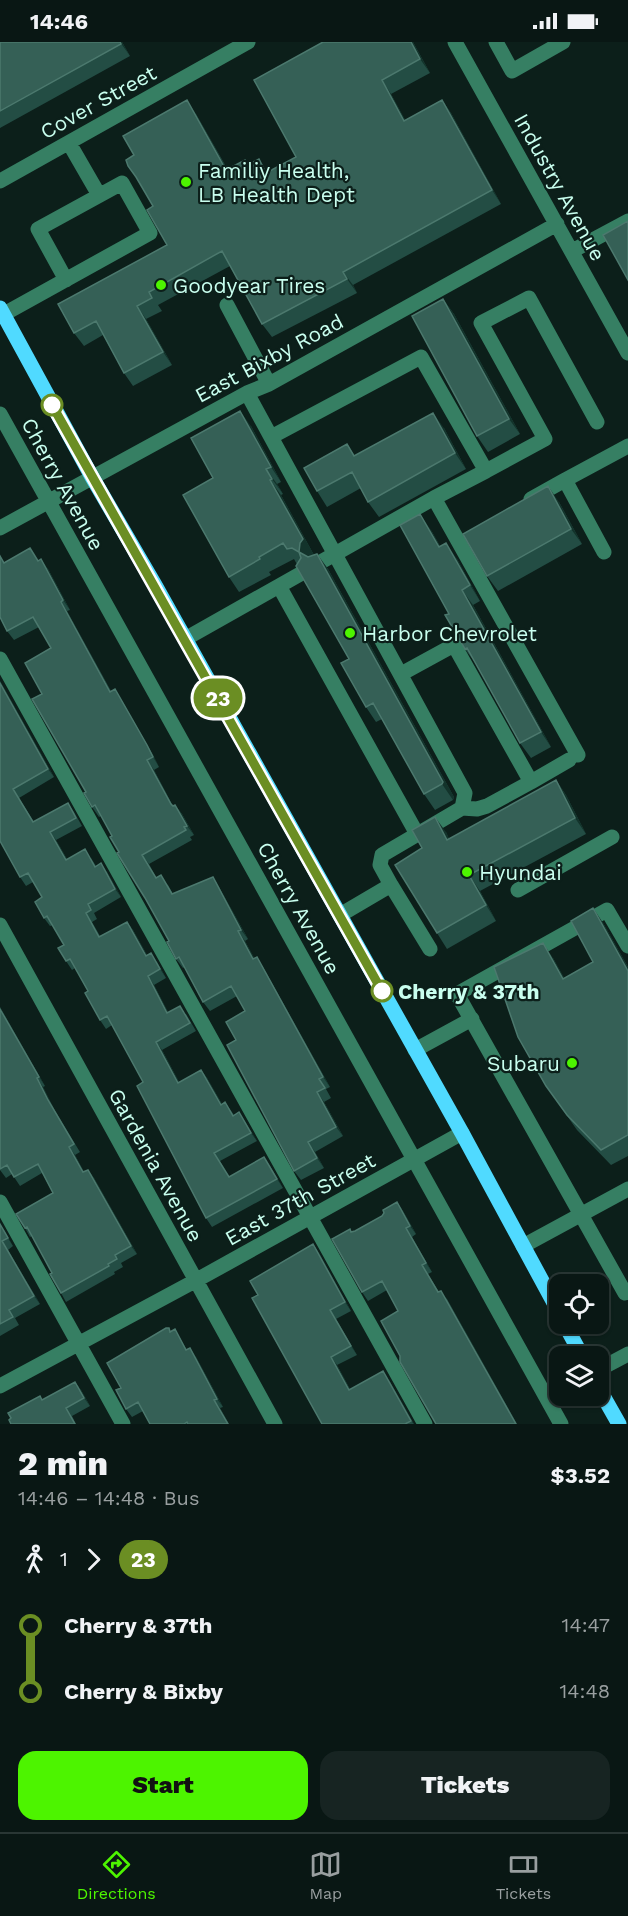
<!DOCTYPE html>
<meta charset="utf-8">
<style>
body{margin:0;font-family:"Work Sans",sans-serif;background:#172422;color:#f1f3f6;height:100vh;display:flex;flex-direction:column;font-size:22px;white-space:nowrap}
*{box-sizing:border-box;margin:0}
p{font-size:20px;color:#999fa0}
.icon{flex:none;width:33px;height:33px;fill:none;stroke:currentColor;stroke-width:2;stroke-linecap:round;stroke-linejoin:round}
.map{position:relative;height:1382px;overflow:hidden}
.drawer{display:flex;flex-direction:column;background:#091714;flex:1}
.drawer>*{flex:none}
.badge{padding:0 12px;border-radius:20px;font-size:21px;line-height:39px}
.tools{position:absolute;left:549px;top:1232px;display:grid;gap:12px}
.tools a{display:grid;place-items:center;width:60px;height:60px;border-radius:12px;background:#091714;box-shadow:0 2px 4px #0004,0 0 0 2px #293634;font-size:30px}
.map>.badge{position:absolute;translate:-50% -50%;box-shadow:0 0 0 3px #fff}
.legs{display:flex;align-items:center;gap:9px;height:66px;padding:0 18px;font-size:20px}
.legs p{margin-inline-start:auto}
.summary{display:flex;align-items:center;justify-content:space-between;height:102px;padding:0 18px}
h1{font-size:33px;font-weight:800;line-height:45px}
.action{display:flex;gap:12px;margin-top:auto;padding:12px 18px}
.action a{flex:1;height:69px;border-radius:18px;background:#4df400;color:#111;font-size:24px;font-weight:800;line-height:69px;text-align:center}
.action a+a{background:#172422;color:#f1f3f6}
ul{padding:0 18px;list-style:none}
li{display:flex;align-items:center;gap:21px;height:66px;font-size:22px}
li i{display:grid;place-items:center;width:9px;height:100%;margin:0 8px;background:currentColor}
li i::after{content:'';width:15px;height:15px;margin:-8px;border:4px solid;border-radius:50%;background:#091714}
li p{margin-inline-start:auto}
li:first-child i{background:linear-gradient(#0000 50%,currentColor 0)}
li:last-child i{background:linear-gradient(currentColor 50%,#0000 0)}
.status{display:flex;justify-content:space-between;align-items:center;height:42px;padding:0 30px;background:#091714;direction:ltr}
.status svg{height:16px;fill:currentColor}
.tabs{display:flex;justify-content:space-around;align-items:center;height:84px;border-top:2px solid #293634;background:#091714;font-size:16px;color:#999fa0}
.tabs a{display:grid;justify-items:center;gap:3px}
.tabs .on{color:#4df400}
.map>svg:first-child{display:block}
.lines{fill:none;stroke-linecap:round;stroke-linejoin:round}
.minor{stroke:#367f63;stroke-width:15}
.major{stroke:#50daff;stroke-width:15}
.wall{fill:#234d44}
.shaded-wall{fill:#13332b}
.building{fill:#356056;stroke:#4c796e;stroke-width:1.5}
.line-1-casing{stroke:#fff;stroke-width:14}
.line-1{stroke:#6b8e23;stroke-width:9}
.poi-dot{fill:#4df400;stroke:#0c1f1a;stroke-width:2}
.stop-1-dot{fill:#fff;stroke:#6b8e23;stroke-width:3}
.labels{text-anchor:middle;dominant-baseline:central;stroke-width:4.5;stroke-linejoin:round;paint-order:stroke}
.street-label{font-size:21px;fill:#c9ffef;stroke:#0c1f1a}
.poi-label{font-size:21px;fill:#c9ffef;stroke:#0c1f1a;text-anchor:start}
.stop-label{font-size:21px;font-weight:bold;fill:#c9ffef;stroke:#0c1f1a;text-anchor:start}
</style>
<div class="status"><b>14:46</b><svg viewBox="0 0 49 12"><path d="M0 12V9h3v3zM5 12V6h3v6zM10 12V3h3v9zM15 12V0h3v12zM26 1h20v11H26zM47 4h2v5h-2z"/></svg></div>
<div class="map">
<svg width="628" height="1382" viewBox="0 0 628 1382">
<rect width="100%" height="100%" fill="#0c1f1a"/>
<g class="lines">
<path class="minor" d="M455,0L628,311
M496,0L512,29L563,0
M69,101L99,153
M0,139L248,0
M572,209L628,179
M227,263L269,342
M4,272L150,191L122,141L38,187L66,238
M247,351L465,751L462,766L382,813L380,823L391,843L340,873
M0,372L561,1382
M271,395L421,315L486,429L434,456
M486,429L545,397L481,281L529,256L597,380
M565,438L628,404
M531,457L565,438L604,510
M0,486L247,351L269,342L557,182
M319,521L434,456L578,713
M279,544L302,531
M185,597L279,544L417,792
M0,617L425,1382
M401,632L454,603L531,740L487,764L477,767L462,766
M531,740L569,718
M391,843L430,907
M518,848L612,795
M0,883L275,1382
M628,904L607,868L457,952L625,1251L628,1250
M415,1008L472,977
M0,1160L123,1382
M523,1204L628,1147
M598,1328L628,1312
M0,1344L195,1239L462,1091"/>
<path class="major" d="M0,266L92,435L155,543L462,1091L560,1272
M564,1281L582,1314
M598,1345L619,1382"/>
</g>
<path class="wall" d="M0,0H122L130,14L0,86Z
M323,0H413L430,31L391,52L405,78L442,58L451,71L501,162L353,243L357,251L272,295L262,282L230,224L158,263L162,269L146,277L172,323L133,344L124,331L103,293L84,304L74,291L167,203L153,164L140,140L128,124L134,113L196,72L228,128L245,118L248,122L268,130L296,115Z
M443,257L454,272L520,392L488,410L477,394Z
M251,384L281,440L277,442L283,452L281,453L314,513L317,512L328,527L454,755L453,758L435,768L424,752L382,677L376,680L366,665L349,617L294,517L269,530L271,533L239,550L229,535L213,436Z
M444,386L466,427L379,475L368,460L361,446L327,465L317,449L347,402L355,414Z
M559,460L582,502L498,549L487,534Z
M431,488L440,504L457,517L480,559L473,563L551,705L531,716L520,701L476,622L465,607L449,572Z
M0,514L4,520L39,519L48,527L70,568L67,569L111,649L115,647L121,657L153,713L159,725L154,728L173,764L175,763L182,772L194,793L190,795L192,798L149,822L156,836L168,843L173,852L213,835L219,845L248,897L245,899L254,916L263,925L330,1045L326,1047L331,1056L324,1060L343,1094L315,1110L324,1126L301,1138L294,1129L236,998L245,969L237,954L210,969L203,960L185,925L183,926L176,917L169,899L119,810L112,794L101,774L99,775L92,765L42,652L51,606L39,585L14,598L7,589Z
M0,639L54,735L19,756L34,780L68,761L74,770L82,784L56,798L67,817L91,816L96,824L107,830L121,855L94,871L97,877L92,880L100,894L127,880L133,888L147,913L157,920L166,936L154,943L168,970L186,972L196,989L162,1008L179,1040L201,1028L207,1036L222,1062L225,1060L234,1073L239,1070L257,1099L220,1119L229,1135L264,1115L270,1124L283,1146L212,1185L206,1176L143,1040L112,983L106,987L100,978L88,949L75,926L72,928L66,919L64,903L53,883L50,884L44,876L42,855L33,840L26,844L20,835Z
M556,738L566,753L586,792L480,849L496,879L447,907L437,891L422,806L446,790L449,797Z
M593,866L603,881L628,925V1114L611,1123L577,1088L546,1044L553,916L564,936L593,920Z
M0,965L45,1044L43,1045L54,1067L80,1110L75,1113L84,1130L88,1128L94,1136L137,1212L121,1221L123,1225L114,1230L115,1232L66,1260L61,1251L52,1231L32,1194L30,1195L25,1186L53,1151L42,1131L20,1144L12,1132L6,1136L0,1128Z
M397,1160L403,1169L416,1192L412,1195L432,1230L428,1232L439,1250L447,1257L517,1382H436L398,1269L387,1248L368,1259L362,1250L352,1190L355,1189L382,1174Z
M0,1182L13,1204L8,1208L40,1262L15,1276L19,1283L0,1294Z
M313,1202L319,1211L351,1269L336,1277L357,1313L337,1323L350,1347L389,1338L414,1382H322L258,1253Z
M171,1289L180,1296L187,1308L196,1315L223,1365L220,1366L229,1382H150L143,1369L132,1375L126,1367L121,1346Z
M75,1340L81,1348L90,1364L72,1374L76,1382H11L42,1358Z"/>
<path class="shaded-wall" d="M120,0H122L130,14Z
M411,0H413L430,31L420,17Z
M382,38L391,52L413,92L404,79Z
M187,58L196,72L235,142L226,128Z
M442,58L451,71L501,162L492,148Z
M343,230L353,243L357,251L347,237Z
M443,257L454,272L520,392L509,377Z
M137,264L146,277L172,323L163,310Z
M240,369L251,384L281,440L271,425Z
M433,371L444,386L466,427L455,411Z
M266,427L277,442L283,452L272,437Z
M270,438L281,453L314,513L310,525L299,510Z
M548,444L559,460L582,502L571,487Z
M420,472L431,488L449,521L439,505Z
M446,501L457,517L480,559L470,543Z
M317,512L328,527L454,755L453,758L442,742Z
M41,517L48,527L70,568L63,558Z
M462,548L473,563L551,705L541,690Z
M61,560L67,569L116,660L110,650Z
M0,639L54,735L48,727L0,641Z
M115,647L121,657L153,713L159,725L153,715Z
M147,718L154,728L177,772L171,762Z
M556,738L566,753L586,792L575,776Z
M175,763L182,772L194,793L187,784Z
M435,775L446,790L458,814L447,798Z
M50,790L56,798L72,826L66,818Z
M142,813L149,822L162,846L156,836Z
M101,821L107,830L121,855L115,847Z
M469,833L480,849L496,879L486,863Z
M213,835L219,845L248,897L241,888Z
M593,866L603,881L628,925V929Z
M127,880L133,888L152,922L146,914Z
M238,889L245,899L260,926L253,917Z
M543,901L553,916L573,951L563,937Z
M151,911L157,920L166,936L160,927Z
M257,915L263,925L330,1045L323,1035Z
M148,934L154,943L173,980L167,971Z
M0,965L45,1044L39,1035L0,967Z
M156,1000L162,1008L184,1049L178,1041Z
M201,1028L207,1036L227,1071L221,1063Z
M37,1036L43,1045L54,1067L80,1110L48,1058Z
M317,1050L324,1060L343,1094L336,1085Z
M239,1070L245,1079L257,1099L251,1091Z
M308,1100L315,1110L324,1126L317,1116Z
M69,1105L75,1113L89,1139L83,1130Z
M264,1115L270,1124L283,1146L277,1137Z
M88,1128L94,1136L137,1212L131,1204Z
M397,1160L403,1169L416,1192L410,1184Z
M0,1182L5,1189L13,1204L8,1196Z
M406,1186L412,1195L432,1230L426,1221Z
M2,1199L8,1208L40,1262L34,1254Z
M313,1202L319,1211L351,1269L345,1260Z
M441,1249L467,1292L517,1382H516Z
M330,1268L336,1277L357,1313L351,1304Z
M190,1306L196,1315L223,1365L217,1357Z
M331,1315L337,1323L355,1357L349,1348Z
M383,1329L389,1338L414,1382L411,1379Z
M75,1340L81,1348L90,1364L84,1356Z
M214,1358L220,1366L229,1382H228Z"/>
<path class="building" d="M0,0H120L121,2L0,69Z
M323,0H411L420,17L382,38L404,79L442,58L492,148L343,230L347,237L262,282L222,209L149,250L152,256L137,264L163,310L124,331L96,279L74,291L58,262L167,203L147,168L153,164L136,135L128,124L126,118L134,113L123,94L187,58L226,128L245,118L247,123L259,117L266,131L296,115L254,38Z
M628,179V238L603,193Z
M443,257L509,377L477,394L412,274Z
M240,369L271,425L266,427L272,437L270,438L303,497L300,501L299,510L308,515L317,512L443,740L442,742L424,752L373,661L366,665L341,621L349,617L296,524L301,516L299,510L292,506L287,507L283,501L259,515L260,517L229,535L183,453L213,436L191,396Z
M433,371L455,411L368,460L352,430L317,449L304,426L347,402L354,414Z
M548,444L571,487L487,534L463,492Z
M420,472L439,505L446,501L470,543L462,548L541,690L520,701L467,606L465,607L445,573L449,572L400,483Z
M30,506L38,519L41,517L63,558L61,560L110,650L115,647L147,703L153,715L147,718L171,762L173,764L175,763L187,784L184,785L186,788L142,813L156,836L161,833L172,852L213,835L241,888L238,889L253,917L257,915L323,1035L319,1037L325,1046L317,1050L336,1085L308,1100L317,1116L294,1129L227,1003L236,998L226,980L245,969L231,944L203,960L179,915L176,917L167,900L169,899L145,856L117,811L119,810L110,795L112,794L95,763L92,765L84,751L86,750L32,657L42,652L25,621L51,606L33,575L7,589L0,575V514L4,521Z
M0,641L48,727L13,747L33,780L68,761L76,776L50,790L66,818L85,807L95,825L101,821L115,847L88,862L91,868L86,871L99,895L127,880L146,914L151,911L160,927L148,934L167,971L180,964L190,981L156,1000L178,1041L201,1028L221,1063L225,1060L233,1074L239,1070L251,1091L214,1111L229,1135L264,1115L277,1137L206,1176L137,1044L143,1040L107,974L100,978L85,951L88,949L70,917L66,919L58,906L64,903L47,874L44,876L35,860L42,855L28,831L20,835L0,799Z
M556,738L575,776L469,833L486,863L437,891L395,823L422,806L412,788L435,775L447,798Z
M593,866L628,929V1093L601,1108L567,1073L546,1044L518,995L494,925L543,901L563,937L593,920L571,879Z
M0,967L39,1035L37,1036L48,1058L74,1102L69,1105L83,1130L88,1128L131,1204L115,1213L117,1217L108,1222L109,1224L61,1251L50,1232L52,1231L27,1185L25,1186L16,1172L53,1151L38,1122L14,1135L7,1123L0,1127Z
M397,1160L410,1184L406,1186L426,1221L422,1223L438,1250L441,1249L516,1382H436L400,1320V1314L381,1279L398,1269L382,1239L362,1250L332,1197L350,1187L351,1190L355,1189L382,1174L384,1171L383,1168Z
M0,1182L8,1196L2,1199L34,1254L9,1268L13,1275L0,1282Z
M313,1202L345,1260L330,1268L351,1304L331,1315L349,1348L383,1329L411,1379L405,1382H322L252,1256L258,1253L250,1239Z
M166,1286H169L170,1290L175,1287L186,1308L190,1306L217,1357L214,1358L228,1382H188L187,1380L184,1382H150L138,1360L126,1367L116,1348L121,1346L107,1321Z
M75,1340L84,1356L66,1366L75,1382H11L9,1378L11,1376L8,1371L40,1354L42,1358Z"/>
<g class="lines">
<g class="line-1-casing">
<path id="line-1" d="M52,363L382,949"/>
</g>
<use href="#line-1" class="line-1"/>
</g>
<g class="poi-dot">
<circle cx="186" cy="140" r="6"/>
<circle cx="161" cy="243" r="6"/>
<circle cx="350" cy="591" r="6"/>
<circle cx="467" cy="830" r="6"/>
<circle cx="572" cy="1021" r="6"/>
</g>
<g class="stop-1-dot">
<circle cx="52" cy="363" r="10"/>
<circle cx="382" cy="949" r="10"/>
</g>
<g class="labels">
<g class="street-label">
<text transform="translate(98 60) rotate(-29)">Cover Street</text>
<text transform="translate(560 145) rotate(61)">Industry Avenue</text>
<text transform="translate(269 316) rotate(-28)">East Bixby Road</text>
<text transform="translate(63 442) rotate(61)">Cherry Avenue</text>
<text transform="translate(299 866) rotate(61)">Cherry Avenue</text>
<text transform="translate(156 1123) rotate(61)">Gardenia Avenue</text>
<text transform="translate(300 1157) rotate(-29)">East 37th Street</text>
</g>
<g class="poi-label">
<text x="198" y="128">Familiy Health,<tspan x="198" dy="24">LB Health Dept</tspan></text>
<text x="173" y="243">Goodyear Tires</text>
<text x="362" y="591">Harbor Chevrolet</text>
<text x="479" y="830">Hyundai</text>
<text x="560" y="1021" text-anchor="end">Subaru</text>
</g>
<g class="stop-label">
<text x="398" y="949">Cherry &amp; 37th</text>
</g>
</g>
</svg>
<div class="tools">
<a><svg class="icon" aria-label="locate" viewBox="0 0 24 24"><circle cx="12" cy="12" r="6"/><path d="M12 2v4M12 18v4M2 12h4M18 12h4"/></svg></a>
<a><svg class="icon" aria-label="layers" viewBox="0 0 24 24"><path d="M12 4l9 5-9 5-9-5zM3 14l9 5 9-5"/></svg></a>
</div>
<b class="badge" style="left:218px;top:656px;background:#6b8e23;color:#fff">23</b>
</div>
<section class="drawer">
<div class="summary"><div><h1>2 min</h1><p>14:46 – 14:48 · Bus</p></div><b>$3.52</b></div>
<div class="legs"><svg class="icon" aria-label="walk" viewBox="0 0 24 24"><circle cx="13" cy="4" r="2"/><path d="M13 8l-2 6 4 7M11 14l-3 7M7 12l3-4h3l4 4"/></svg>1<svg class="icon" aria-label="forward" viewBox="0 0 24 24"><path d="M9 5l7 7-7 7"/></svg><b class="badge" style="background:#6b8e23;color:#fff">23</b></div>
<ul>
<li><i style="color:#6b8e23"></i><b>Cherry &amp; 37th</b><p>14:47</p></li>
<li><i style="color:#6b8e23"></i><b>Cherry &amp; Bixby</b><p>14:48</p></li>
</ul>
<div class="action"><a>Start</a><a>Tickets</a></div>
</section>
<nav class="tabs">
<a class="on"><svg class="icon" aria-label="directions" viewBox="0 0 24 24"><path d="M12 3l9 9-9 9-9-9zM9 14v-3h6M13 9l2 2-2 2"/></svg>Directions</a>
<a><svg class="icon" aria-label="map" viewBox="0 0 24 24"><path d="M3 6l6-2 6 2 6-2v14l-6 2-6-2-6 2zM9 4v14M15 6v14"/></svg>Map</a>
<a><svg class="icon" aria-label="tickets" viewBox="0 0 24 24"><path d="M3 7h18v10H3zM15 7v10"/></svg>Tickets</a>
</nav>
